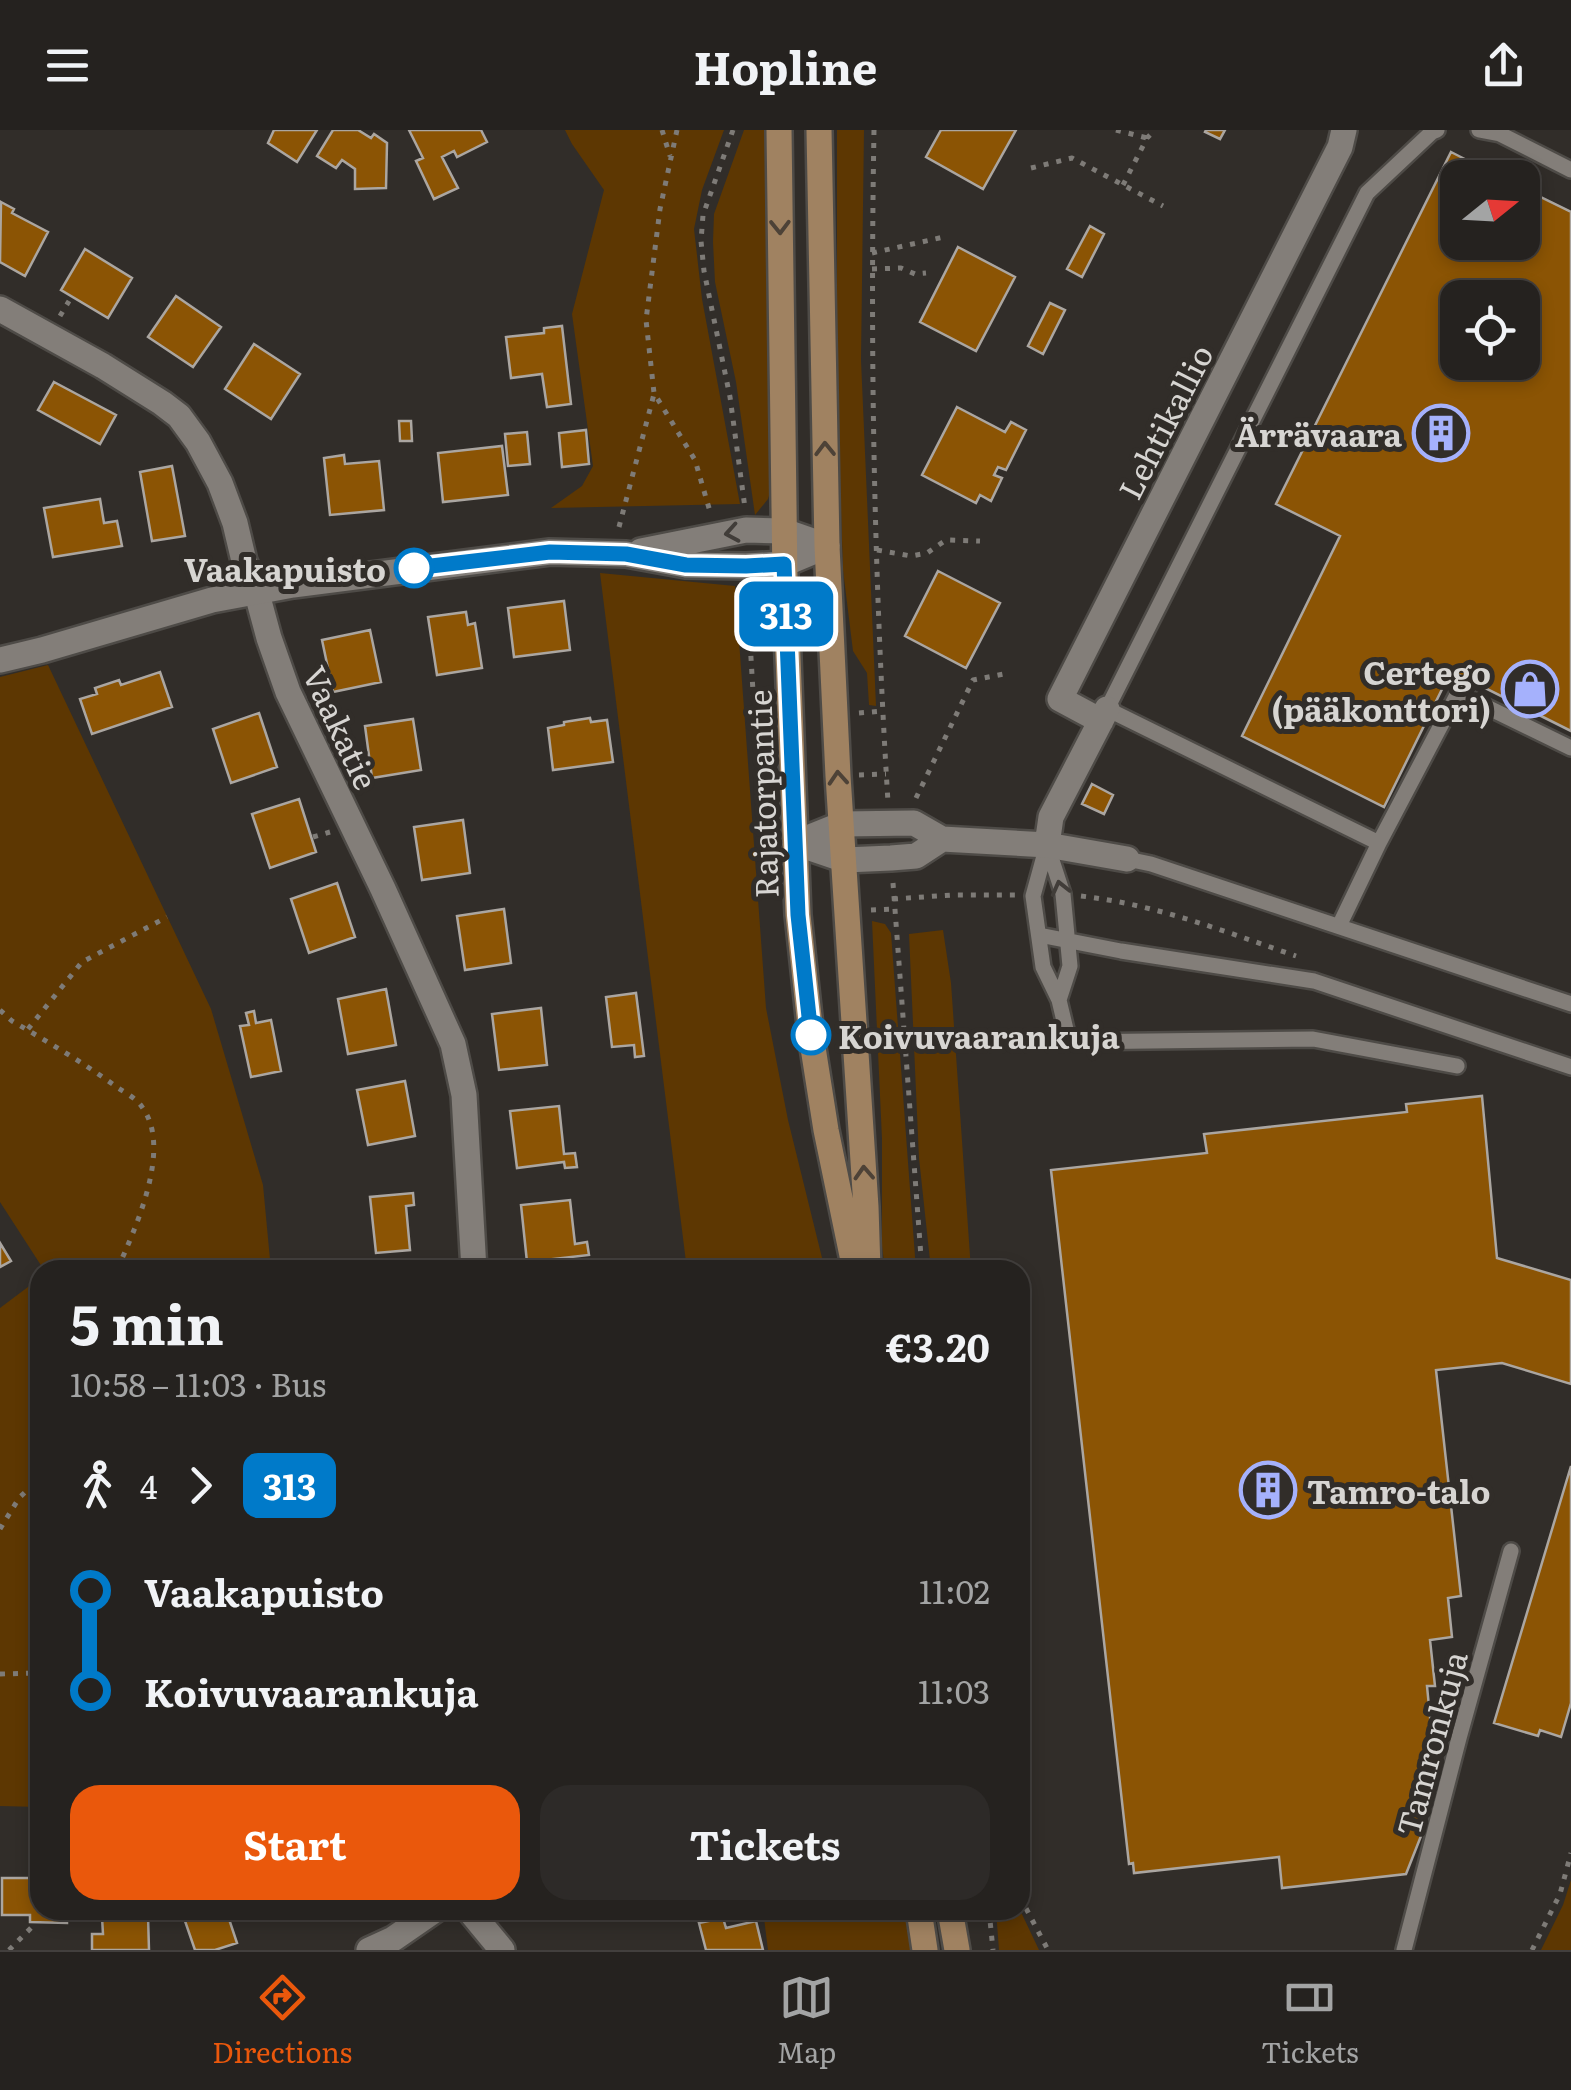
<!DOCTYPE html>
<meta charset="utf-8">
<style>
body{margin:0;font-family:Literata,serif;background:#2d2a28;color:#f1f3f6;height:100vh;display:flex;flex-direction:column;font-size:38px;white-space:nowrap}
*{box-sizing:border-box;margin:0}
p{font-size:32px;color:#a3a4a4}
.icon{flex:none;width:55px;height:55px;fill:none;stroke:currentColor;stroke-width:2;stroke-linecap:round;stroke-linejoin:round}
.map{position:relative;flex:1;overflow:hidden}
.details{position:absolute;left:30px;top:1130px;width:1000px;height:660px;display:flex;flex-direction:column;background:#25221f;border-radius:30px;box-shadow:0 5px 15px #0003,0 0 0 2px #423f3d}
.details>*{flex:none}
.badge{padding:0 20px;border-radius:15px;font-size:35px;line-height:65px}
.needle{width:65px;rotate:72deg}
.tools{position:absolute;left:1440px;top:30px;display:grid;gap:20px}
.tools a{display:grid;place-items:center;width:100px;height:100px;border-radius:20px;background:#25221f;box-shadow:0 5px 15px #0003,0 0 0 2px #423f3d;font-size:50px}
.map>.badge{position:absolute;translate:-50% -50%;box-shadow:0 0 0 5px #fff}
.legs{display:flex;align-items:center;gap:15px;height:110px;padding:0 40px;font-size:32px}
.legs p{margin-inline-start:auto}
.head{display:flex;align-items:center;justify-content:space-between;height:170px;padding:0 40px}
h1{font-size:55px;font-weight:700;line-height:75px}
.button{display:flex;gap:20px;margin-top:auto;padding:20px 40px}
.button a{flex:1;height:115px;border-radius:30px;background:#ea580c;color:#fff;font-size:40px;font-weight:700;line-height:115px;text-align:center}
.button a+a{background:#2d2a28;color:#f1f3f6}
ul{padding:0 40px;list-style:none}
li{display:flex;align-items:center;gap:35px;height:100px;font-size:38px}
li i{display:grid;place-items:center;width:15px;height:100%;margin:0 12px;background:currentColor}
li i::after{content:'';width:25px;height:25px;margin:-12px;border:8px solid;border-radius:50%;background:#25221f}
li p{margin-inline-start:auto}
li:first-child i{background:linear-gradient(#0000 50%,currentColor 0)}
li:last-child i{background:linear-gradient(currentColor 50%,#0000 0)}
header{display:flex;justify-content:space-between;align-items:center;height:130px;padding:0 40px;background:#25221f;font-size:45px;font-weight:700}
.menu{display:flex;justify-content:space-around;align-items:center;height:140px;border-top:2px solid #423f3d;background:#25221f;font-size:28px;color:#a3a4a4}
.menu a{display:grid;justify-items:center;gap:5px}
.menu .on{color:#ea580c}
.map>svg:first-child{display:block}
.green{fill:#5d3702}
.building{fill:#8b5404;stroke:#aba6a1;stroke-width:2.5;fill-rule:evenodd}
.lines{fill:none;stroke-linecap:round;stroke-linejoin:round}
.service-casing{stroke:#4e4b47;stroke-width:20}
.minor-casing{stroke:#4e4b47;stroke-width:30}
.tertiary-casing{stroke:#4e4b47;stroke-width:30}
.primary-casing{stroke:#4e4b47;stroke-width:30}
.path{stroke:#7e7b77;stroke-width:5;stroke-dasharray:5 8;stroke-linecap:butt}
.service{stroke:#837e79;stroke-width:15}
.minor{stroke:#837e79;stroke-width:25}
.tertiary{stroke:#837e79;stroke-width:25}
.primary{stroke:#a08261;stroke-width:25}
.oneway{stroke:#4d4237}
.oneway2{stroke:#413d39}
.line-1-casing{stroke:#fff;stroke-width:22}
.line-1{stroke:#007ac9;stroke-width:15}
.stop-1-dot{fill:#fff;stroke:#007ac9;stroke-width:5}
.labels{text-anchor:middle;dominant-baseline:central;stroke-width:10;stroke-linejoin:round;paint-order:stroke}
.street-label{font-size:32px;fill:#d7d5d2;stroke:#312d29}
.poi-label{font-size:32px;font-weight:bold;fill:#d7d5d2;stroke:#312d29;text-anchor:end}
.stop-label{font-size:32px;font-weight:bold;fill:#d7d5d2;stroke:#312d29;text-anchor:end}
</style>
<header><svg class="icon" aria-label="menu" viewBox="0 0 24 24"><path d="M4 6h16M4 12h16M4 18h16"/></svg>Hopline<svg class="icon" aria-label="share" viewBox="0 0 24 24"><path d="M12 15V3M7 8l5-5 5 5M5 13v7h14v-7"/></svg></header>
<div class="map">
<svg width="1571" height="1820" viewBox="0 0 1571 1820">
<rect width="100%" height="100%" fill="#312d29"/>
<path class="green" d="M565,0H724L702,60L694,99L702,169L740,374L551,378L582,356L593,336L572,184L604,60L572,14Z
M744,0H772V355L768,369L755,385L736,252L715,152L713,112L714,84Z
M837,0H864L861,230L876,576L869,575L867,543L853,521L843,440L837,260Z
M600,443L735,456L766,878L788,990L825,1140H687Z
M48,535L211,879L263,1055L271,1140H44L0,1072V547Z
M872,791L885,794L891,803L916,1140H885L882,1116V1009Z
M943,800L951,853L971,1140H931L919,1028L909,804Z
M40,1148V1677L0,1676V1178Z
M1571,1750V1820H1541L1563,1775Z
M763,1780H905L913,1820H768Z
M996,1780H1020L1039,1820H999Z"/>
<path class="building" d="M274,0H317L297,32L268,13Z
M333,0H358L371,8L374,4L387,13L386,58L355,59V39L342,30L336,38L317,26Z
M409,0H481L487,12L457,27L454,21L442,27L458,58L434,69L416,31L423,28Z
M941,0H1016L983,59L926,27Z
M1206,0H1225L1220,9L1205,2Z
M1451,22L1502,48H1458V112H1522V58L1571,82V601L1451,541L1384,677L1242,606L1340,406L1276,374ZM1458,168H1522V232H1458Z
M1,72L14,79L12,83L48,102L25,146L0,132Z
M1090,96L1104,104L1082,147L1067,139Z
M958,117L1015,147L976,221L920,192Z
M85,119L132,148L108,188L61,160Z
M176,166L221,197L193,237L148,207Z
M1050,173L1065,180L1043,224L1028,216Z
M562,196L571,274L547,277L542,244L511,248L506,207L544,203V198Z
M254,214L300,244L271,289L225,259Z
M54,252L116,285L100,314L38,280Z
M957,277L1005,302L1011,292L1026,300L1006,340L998,337L994,345L1002,348L991,371L980,365L976,373L922,345Z
M399,291H411L412,311H400Z
M586,300L589,334L562,337L559,303Z
M527,302L530,334L508,336L505,304Z
M502,316L508,365L443,372L438,323Z
M344,325L345,334L379,331L384,380L330,385L324,328Z
M172,336L185,406L152,411L140,342Z
M100,369L104,393L117,391L122,416L53,427L44,378Z
M938,441L1000,473L966,538L905,506Z
M564,471L570,520L514,527L508,478Z
M466,482L468,495L475,493L482,538L437,545L428,487Z
M370,500L381,552L333,562L322,510Z
M160,542L172,577L92,604L80,569L97,564L95,558L119,550L121,555Z
M259,583L277,637L231,653L213,599Z
M590,588L591,592L607,590L613,632L553,640L548,598L564,595V592Z
M413,589L421,640L372,648L365,596Z
M1092,654L1113,665L1104,684L1082,674Z
M299,669L316,722L270,738L252,684Z
M463,690L470,743L422,750L414,697Z
M337,753L355,807L309,823L291,769Z
M504,779L511,833L465,840L457,786Z
M386,859L396,915L348,924L338,869Z
M636,863L644,926L635,927L634,915L612,917L606,867Z
M541,878L547,935L499,940L492,884Z
M254,881L256,893L271,890L281,941L251,947L240,896L249,895L246,883Z
M405,951L415,1006L368,1015L357,960Z
M1482,966L1497,1128L1571,1150V1254L1502,1233L1436,1240L1461,1466L1448,1468L1452,1507L1430,1510L1435,1556H1427L1436,1649L1416,1651L1421,1706L1406,1744L1282,1758L1279,1727L1134,1743L1133,1733L1129,1734L1051,1040L1207,1023L1204,1004L1407,982L1406,974Z
M559,976L564,1024L575,1023L577,1037L565,1038L564,1032L517,1038L510,981Z
M413,1063L414,1075L406,1076L410,1120L376,1123L370,1067Z
M570,1070L575,1114L587,1112L589,1125L527,1132L521,1075Z
M0,1113L11,1131L0,1137Z
M1571,1336V1573L1561,1607L1540,1600L1538,1606L1494,1593Z
M2,1748H40V1780H67V1793L30,1792V1785H2Z
M202,1780H226L237,1813L215,1820H195L185,1791L204,1784Z
M148,1785L149,1820H92V1804H103L102,1787Z
M723,1788L726,1798L756,1791L763,1820H706L699,1793Z"/>
<g class="lines">
<g class="service-casing">
<path id="service" d="M1479,0L1500,4L1571,40
M1379,713L1107,579L1367,63L1432,2L1437,0
M1047,715L1033,766L1043,837L1059,870L1069,912L1313,909L1457,936
M1047,715L1063,764L1070,836L1059,870
M1127,729L1151,734L1571,874
M1339,796L1379,713L1458,563L1571,618
M1039,805L1121,821L1314,851L1571,937
M1404,1820L1459,1608L1511,1421"/>
</g>
<g class="minor-casing">
<path id="minor" d="M0,179L103,236L162,273L179,286L198,312L220,353L235,393L244,431L256,460L269,508L288,562L383,759L453,914L464,965L474,1140
M1101,591L1060,569L1340,17L1344,0
M795,713L842,694L914,693L942,709L1047,715L1127,729
M795,713L845,730L891,728L916,726L942,709
M1047,715L1051,687L1107,579
M469,1780L502,1820
M369,1820L393,1809L435,1780"/>
</g>
<g class="tertiary-casing">
<path id="tertiary" d="M641,421L746,400L784,401L827,416
M0,530L42,520L212,470L293,455L550,422L626,424L686,435L746,436L784,434L827,416"/>
</g>
<g class="primary-casing">
<path id="primary" d="M779,0L785,451L798,785L811,905L826,1000L855,1140
M819,0L827,416L838,646L866,1077L868,1140
M919,1780L925,1820
M950,1780L957,1820"/>
</g>
<path class="path" d="M662,0L670,26
M677,0L660,79L646,190L654,263L695,330L711,385
M733,0L703,85L701,111L704,141L730,267L745,378
M874,0C870,224 874,448 888,672
M1116,0L1147,8
M1031,38L1072,28L1163,76
M1123,55L1147,8L1155,0
M872,123L944,107
M872,139L901,138L915,144L926,143
M60,186L69,171
M619,397L654,264
M877,420L911,426L927,423L946,410L980,411
M747,461L755,595L769,739
M859,583L883,581
M859,645L886,644
M916,668L973,550L1009,543
M313,707L330,702
M893,753L922,1140
M1081,766C1158,775 1223,801 1296,826
M893,769L952,765H1015
M871,780L894,779
M0,880L12,891C48,912 84,933 118,958C126,963 137,969 142,977C173,1018 135,1099 117,1140
M28,899L82,832L167,787
M0,1399L19,1368L40,1348
M0,1544L40,1543
M1020,1767L1048,1820
M989,1780L993,1820
M9,1820L31,1798
M1532,1820L1560,1764L1571,1723"/>
<use href="#service" class="service"/>
<use href="#minor" class="minor"/>
<use href="#tertiary" class="tertiary"/>
<use href="#primary" class="primary"/>
</g>
<defs><path id="oneway-chevron" d="M-2-3.5L2.5 0L-2 3.5" fill="none" stroke-width="1.6" stroke-linecap="round" stroke-linejoin="round" transform="scale(2.5)"/></defs>
<g class="oneway">
<use href="#oneway-chevron" transform="translate(780 97) rotate(89)"/>
<use href="#oneway-chevron" transform="translate(825 319) rotate(-91)"/>
<use href="#oneway-chevron" transform="translate(838 648) rotate(-94)"/>
<use href="#oneway-chevron" transform="translate(864 1043) rotate(-93)"/>
</g>
<g class="oneway2">
<use href="#oneway-chevron" transform="translate(732 403) rotate(170)"/>
<use href="#oneway-chevron" transform="translate(1060 758) rotate(-104)"/>
</g>
<g class="lines">
<g class="line-1-casing">
<path id="line-1" d="M414,438L550,422L626,424L686,435L746,436L784,434L798,785L811,905"/>
</g>
<use href="#line-1" class="line-1"/>
</g>
<defs>
<g id="building-ring" transform="scale(2.875)"><circle r="9.5" fill="#312d29" stroke="#a5b1fc" stroke-width="1.5"/><path d="M-4-6H4V6H1V3H-1V6H-4ZM-2.5-4.3h1.7v1.8h-1.7ZM.8-4.3h1.7v1.8H.8ZM-2.5-1h1.7V.8h-1.7ZM.8-1h1.7V.8H.8Z" fill="#a5b1fc"/></g>
<g id="shop-ring" transform="scale(2.875)"><circle r="9.5" fill="#312d29" stroke="#a5b1fc" stroke-width="1.5"/><path d="M-5-2.5h2.3a2.7 3.5 0 0 1 5.4 0H5L5.5 6h-11ZM-1.5-2.5h3a1.5 2.3 0 0 0-3 0Z" fill="#a5b1fc"/></g>
</defs>
<g fill-rule="evenodd">
<use href="#building-ring" x="1441" y="303"/>
<use href="#shop-ring" x="1530" y="559"/>
<use href="#building-ring" x="1268" y="1360"/>
</g>
<g class="stop-1-dot">
<circle cx="414" cy="438" r="18"/>
<circle cx="811" cy="905" r="18"/>
</g>
<g class="labels">
<g class="street-label">
<text transform="translate(1164 291) rotate(-63)">Lehtikallio</text>
<text transform="translate(342 597) rotate(65)">Vaakatie</text>
<text transform="translate(761 664) rotate(-92)">Rajatorpantie</text>
<text transform="translate(1430 1613) rotate(-75)">Tamronkuja</text>
</g>
<g class="poi-label">
<text x="1402" y="303">Ärrävaara</text>
<text x="1491" y="541">Certego<tspan x="1491" dy="37">(pääkonttori)</tspan></text>
<text x="1307" y="1360" text-anchor="start">Tamro-talo</text>
</g>
<g class="stop-label">
<text x="386" y="438">Vaakapuisto</text>
<text x="838" y="905" text-anchor="start">Koivuvaarankuja</text>
</g>
</g>
</svg>
<div class="tools">
<a><svg class="needle" viewBox="-14 -14 28 28"><path d="M0-13l5 13h-10z" fill="#e53935"/><path d="M0 13l5-13h-10z" fill="#a3a4a4"/></svg></a>
<a><svg class="icon" aria-label="locate" viewBox="0 0 24 24"><circle cx="12" cy="12" r="6"/><path d="M12 2v4M12 18v4M2 12h4M18 12h4"/></svg></a>
</div>
<b class="badge" style="left:786px;top:484px;background:#007ac9;color:#fff">313</b>
<section class="details">
<div class="head"><div><h1>5 min</h1><p>10:58 – 11:03 · Bus</p></div><b>€3.20</b></div>
<div class="legs"><svg class="icon" aria-label="walk" viewBox="0 0 24 24"><circle cx="13" cy="4" r="2"/><path d="M13 8l-2 6 4 7M11 14l-3 7M7 12l3-4h3l4 4"/></svg>4<svg class="icon" aria-label="forward" viewBox="0 0 24 24"><path d="M9 5l7 7-7 7"/></svg><b class="badge" style="background:#007ac9;color:#fff">313</b></div>
<ul>
<li><i style="color:#007ac9"></i><b>Vaakapuisto</b><p>11:02</p></li>
<li><i style="color:#007ac9"></i><b>Koivuvaarankuja</b><p>11:03</p></li>
</ul>
<div class="button"><a>Start</a><a>Tickets</a></div>
</section>
</div>
<nav class="menu">
<a class="on"><svg class="icon" aria-label="directions" viewBox="0 0 24 24"><path d="M12 3l9 9-9 9-9-9zM9 14v-3h6M13 9l2 2-2 2"/></svg>Directions</a>
<a><svg class="icon" aria-label="map" viewBox="0 0 24 24"><path d="M3 6l6-2 6 2 6-2v14l-6 2-6-2-6 2zM9 4v14M15 6v14"/></svg>Map</a>
<a><svg class="icon" aria-label="tickets" viewBox="0 0 24 24"><path d="M3 7h18v10H3zM15 7v10"/></svg>Tickets</a>
</nav>
